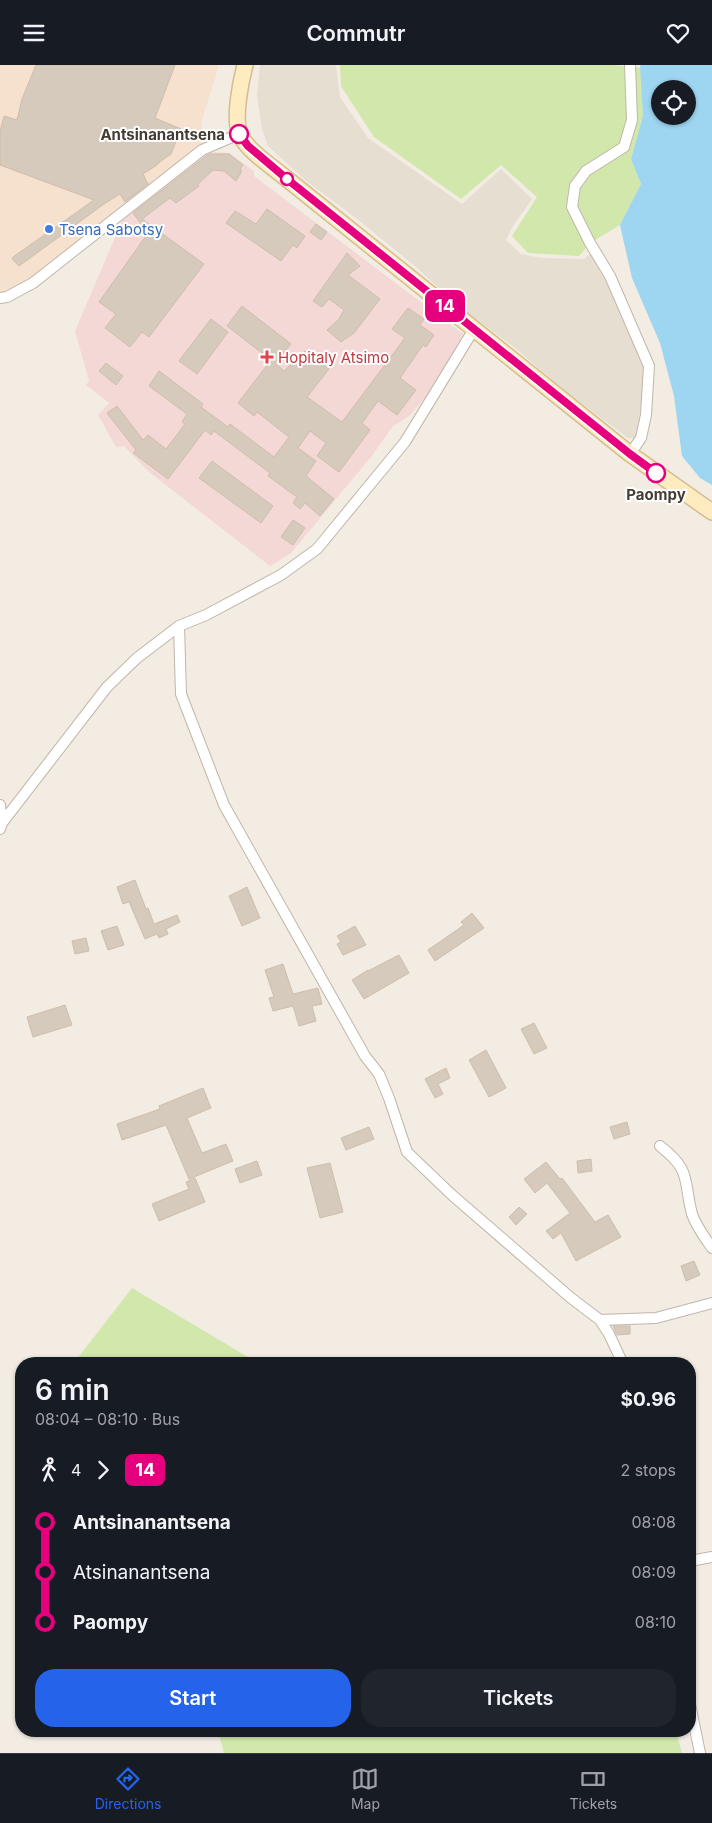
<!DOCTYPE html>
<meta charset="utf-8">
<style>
body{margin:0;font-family:Inter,sans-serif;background:#20242c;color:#f1f3f6;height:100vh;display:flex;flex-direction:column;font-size:19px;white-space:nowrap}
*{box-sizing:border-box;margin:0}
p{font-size:16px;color:#9ea1a6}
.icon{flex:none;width:28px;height:28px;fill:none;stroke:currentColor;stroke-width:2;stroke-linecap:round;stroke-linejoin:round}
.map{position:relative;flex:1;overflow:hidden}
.sheet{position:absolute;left:15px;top:1292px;width:681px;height:380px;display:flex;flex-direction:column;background:#171b24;border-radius:20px;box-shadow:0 1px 4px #0004}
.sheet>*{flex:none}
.badge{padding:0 10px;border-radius:8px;font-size:18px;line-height:32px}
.controls{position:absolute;left:651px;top:15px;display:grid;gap:10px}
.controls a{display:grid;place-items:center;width:45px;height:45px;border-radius:50%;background:#171b24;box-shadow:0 1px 4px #0004;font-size:25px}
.map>.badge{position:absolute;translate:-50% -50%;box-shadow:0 0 0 2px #fff}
.legs{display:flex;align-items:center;gap:8px;height:55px;padding:0 20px;font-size:16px}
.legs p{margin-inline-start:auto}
.head{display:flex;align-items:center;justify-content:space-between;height:85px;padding:0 20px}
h1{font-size:28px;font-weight:600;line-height:38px}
.button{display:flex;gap:10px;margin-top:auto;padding:10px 20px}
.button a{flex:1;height:58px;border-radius:20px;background:#2563eb;color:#fff;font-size:20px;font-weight:600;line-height:58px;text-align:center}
.button a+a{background:#20242c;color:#f1f3f6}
ul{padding:0 20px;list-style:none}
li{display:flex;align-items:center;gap:18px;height:50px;font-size:19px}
li i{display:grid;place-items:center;width:8px;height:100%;margin:0 6px;background:currentColor}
li i::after{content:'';width:12px;height:12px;margin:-6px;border:4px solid;border-radius:50%;background:#171b24}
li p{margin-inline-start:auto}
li:first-child i{background:linear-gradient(#0000 50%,currentColor 0)}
li:last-child i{background:linear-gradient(currentColor 50%,#0000 0)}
header{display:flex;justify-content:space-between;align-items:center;height:65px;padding:0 20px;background:#171b24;font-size:22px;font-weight:600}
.menu{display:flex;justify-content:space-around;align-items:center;height:70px;border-top:1px solid #363941;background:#171b24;font-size:14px;color:#9ea1a6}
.menu a{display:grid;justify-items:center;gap:2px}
.menu .active{color:#2563eb}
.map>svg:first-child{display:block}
.residential{fill:#e6ded1}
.commercial{fill:#f5e1cd}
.medical{fill:#f3d8d6}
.green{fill:#d1e7ab}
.water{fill:#9ed5f0;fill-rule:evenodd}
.building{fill:#d6cabc;stroke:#cebeac}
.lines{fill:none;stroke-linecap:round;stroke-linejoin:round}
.street-casing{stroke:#c0b6a9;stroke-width:12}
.secondary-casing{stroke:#d3bd92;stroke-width:18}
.street{stroke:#fff;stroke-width:10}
.secondary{stroke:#ffebc0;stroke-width:15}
.line-1-casing{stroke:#fff;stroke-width:11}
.line-1{stroke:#e6007e;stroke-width:8}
.stop-1-dot{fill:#fff;stroke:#e6007e;stroke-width:2.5}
.shop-dot{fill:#3f7fe0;stroke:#fff;stroke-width:2}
.health-dot{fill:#e0444e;stroke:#fff;stroke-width:2}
.labels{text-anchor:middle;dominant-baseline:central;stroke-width:4;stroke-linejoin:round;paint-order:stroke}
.stop-label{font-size:15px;font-weight:bold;fill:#443c33;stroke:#fff;text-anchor:end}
.shop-label{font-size:15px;fill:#366cbe;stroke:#fff;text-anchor:start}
.health-label{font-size:15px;fill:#be3a42;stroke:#fff;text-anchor:start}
</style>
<header><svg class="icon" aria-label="menu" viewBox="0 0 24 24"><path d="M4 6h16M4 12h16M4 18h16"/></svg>Commutr<svg class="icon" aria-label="heart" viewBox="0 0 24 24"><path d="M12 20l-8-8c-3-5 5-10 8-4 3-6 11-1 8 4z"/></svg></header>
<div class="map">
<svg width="712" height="1688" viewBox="0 0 712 1688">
<rect width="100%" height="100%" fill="#f2ece3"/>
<path class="residential" d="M260,0H336L340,32L368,73L462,139L501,104L532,134L513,161L506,175L521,189L541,193L584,194L591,188L603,207L626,263L646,303L643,341L637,373H628L560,322L514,282L455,238L416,202L356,153L305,115L268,81L262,64L257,31Z"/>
<path class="commercial" d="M0,0H219L202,55V84L184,101L12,227L0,230Z"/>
<path class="medical" d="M205,87L229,88L254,106V111L463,269L435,322L408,352L393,361L371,392L291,488L270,501L149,407L124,381L116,382L98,350L109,338L86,320L89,316L75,266L126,147Z"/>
<path class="green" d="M340,0H614L641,3L643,51L631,94L641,119L620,160L590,178L579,191L528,188L512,171L537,132L501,100L461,134L374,72L341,21Z
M132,1223L260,1299H73Z
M218,1666H676L682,1688H224Z"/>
<path class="water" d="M640,0H712V420L700,413L682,391L674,331L660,278L632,213L620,160L641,119L631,94L643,51ZM660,24H688V51H660Z"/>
<path class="building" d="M36,0H175L155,53L181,64L171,89L157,99V100L143,109L148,119L125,137L120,129L104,139L19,201L12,194L13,192L94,135L0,100V66L4,51L17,55L22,34Z
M211,89H229L243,100L240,104L242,106L236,116L224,106L213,105L198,119L199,121L176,138L170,133L142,154L204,199L149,272L142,267L130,282L105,263L116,249L99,237L148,168L133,148L206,91Z
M267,144L305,171L297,183L293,180L281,196L226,158L235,146L256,159Z
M316,159L327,167L321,175L310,167Z
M347,188L360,201L348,210L380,234L354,268L341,277L327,265L339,254L344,245L329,234L322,242L313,236Z
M242,241L291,279L275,298L284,306L305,286L329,304L307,332L342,357L405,273L392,264L408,243L424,254L420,260L434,270L426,282L423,280L400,313L416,325L397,350L378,336L362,358L370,365L339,407L317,391L326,378L310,366L298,383L316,396L306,411L334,434L320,451L305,438L300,444L293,438L297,432L268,411L270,408L214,366L211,370L205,365L168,414L133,388L136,385L107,348L117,341L143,375L148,370L166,384L185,359L182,357L187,349L149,321L159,306L203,339L201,342L228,362L230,359L274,392L289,372L257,347L254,351L238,338L271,295L227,261Z
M211,254L228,267L197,309L179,296Z
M106,298L123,311L116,320L99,306Z
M212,396L273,441L261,458L199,413Z
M293,455L305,463L293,480L281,472Z
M135,815L146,844L148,843L154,859L177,850L180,857L166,864L168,869L159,873L157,869L145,874L129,837L123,839L117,822Z
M247,822L260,853L242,861L229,831Z
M472,848L484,863L435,896L428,885L464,860L461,857Z
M117,861L124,880L108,885L101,866Z
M355,861L366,880L343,890L337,879L341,877L337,871Z
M86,873L89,886L75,889L72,876Z
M399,890L409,908L364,934L352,915L368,905V906Z
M283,899L293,929L318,923L322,939L312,941L316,956L299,961L293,941L273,946L269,933L274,932L265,905Z
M65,940L72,960L33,972L27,952Z
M534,958L547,983L534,989L521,964Z
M486,985L506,1023L489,1032L469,995Z
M446,1003L450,1013L438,1019L443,1029L435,1033L425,1014Z
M203,1023L211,1043L187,1053L202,1088L226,1079L233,1096L189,1114L166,1060L122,1075L117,1059L160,1044L159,1041Z
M627,1057L630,1069L614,1074L610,1062Z
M369,1062L374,1074L346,1085L341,1073Z
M591,1094L592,1106L578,1108L577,1096Z
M257,1096L262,1110L240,1118L235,1104Z
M546,1097L560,1114L562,1113L595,1157L608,1150L621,1172L576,1196L561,1168L553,1174L546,1166L570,1148L547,1118L535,1128L524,1114Z
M330,1098L343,1147L320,1153L307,1103Z
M195,1113L205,1137L159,1156L152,1139L189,1124L186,1117Z
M519,1142L527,1149L516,1160L509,1152Z
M694,1196L700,1210L686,1216L681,1201Z
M613,1261H630V1269L617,1270Z"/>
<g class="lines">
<g class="street-casing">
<path id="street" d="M0,233L7,232L33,218L202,85L239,69
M630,389L641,373L646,350L649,301L610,211L590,178L572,142L575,121L586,106L624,82L632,55L630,0
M179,561L181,629L224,740L365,991L379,1009L389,1033L407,1087L452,1130L571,1233L600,1255L609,1269L623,1299
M0,740L2,758
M0,764L2,758L107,622L137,593L179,561L206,550L281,510L317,484L405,377L474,264
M660,1081C692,1106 683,1114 692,1149C696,1161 705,1173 712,1183
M600,1255L656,1253L712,1238
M690,1496L712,1492
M690,1639L700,1688"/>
</g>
<g class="secondary-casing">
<path id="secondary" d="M245,0C241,16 233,54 240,69C246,85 274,103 287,114L630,389L712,447"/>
</g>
<use href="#street" class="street"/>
<use href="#secondary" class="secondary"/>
</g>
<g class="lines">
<g class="line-1-casing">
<path id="line-1" d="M239,69L248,81L287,114L630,389L656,408"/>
</g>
<use href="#line-1" class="line-1"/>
</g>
<g class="stop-1-dot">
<circle cx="239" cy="69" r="9"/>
<circle cx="287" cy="114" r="6"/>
<circle cx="656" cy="408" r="9"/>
</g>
<circle class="shop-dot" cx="49" cy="164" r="5"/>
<path class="health-dot" d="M264.5 284.5h5v5h5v5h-5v5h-5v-5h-5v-5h5z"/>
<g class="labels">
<g class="stop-label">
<text x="225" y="69">Antsinanantsena</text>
<text x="656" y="429" text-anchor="middle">Paompy</text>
</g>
<g class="shop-label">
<text x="59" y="164">Tsena Sabotsy</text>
</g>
<g class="health-label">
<text x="278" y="292">Hopitaly Atsimo</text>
</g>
</g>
</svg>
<div class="controls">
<a><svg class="icon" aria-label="locate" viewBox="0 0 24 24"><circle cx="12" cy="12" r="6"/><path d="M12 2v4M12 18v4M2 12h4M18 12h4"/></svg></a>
</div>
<b class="badge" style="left:445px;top:241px;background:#e6007e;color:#fff">14</b>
<section class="sheet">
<div class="head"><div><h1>6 min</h1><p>08:04 – 08:10 · Bus</p></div><b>$0.96</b></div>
<div class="legs"><svg class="icon" aria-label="walk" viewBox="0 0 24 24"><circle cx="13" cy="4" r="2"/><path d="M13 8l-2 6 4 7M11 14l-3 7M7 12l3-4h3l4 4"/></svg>4<svg class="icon" aria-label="forward" viewBox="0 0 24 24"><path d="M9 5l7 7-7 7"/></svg><b class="badge" style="background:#e6007e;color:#fff">14</b><p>2 stops</p></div>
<ul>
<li><i style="color:#e6007e"></i><b>Antsinanantsena</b><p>08:08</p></li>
<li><i style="color:#e6007e"></i><span>Atsinanantsena</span><p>08:09</p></li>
<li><i style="color:#e6007e"></i><b>Paompy</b><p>08:10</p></li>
</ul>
<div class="button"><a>Start</a><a>Tickets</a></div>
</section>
</div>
<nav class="menu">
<a class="active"><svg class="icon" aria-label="directions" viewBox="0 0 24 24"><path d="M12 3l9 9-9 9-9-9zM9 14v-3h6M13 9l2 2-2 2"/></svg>Directions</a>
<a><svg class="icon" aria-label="map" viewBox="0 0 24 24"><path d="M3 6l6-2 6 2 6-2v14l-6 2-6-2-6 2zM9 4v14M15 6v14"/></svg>Map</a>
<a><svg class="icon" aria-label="tickets" viewBox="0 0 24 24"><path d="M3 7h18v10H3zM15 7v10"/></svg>Tickets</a>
</nav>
